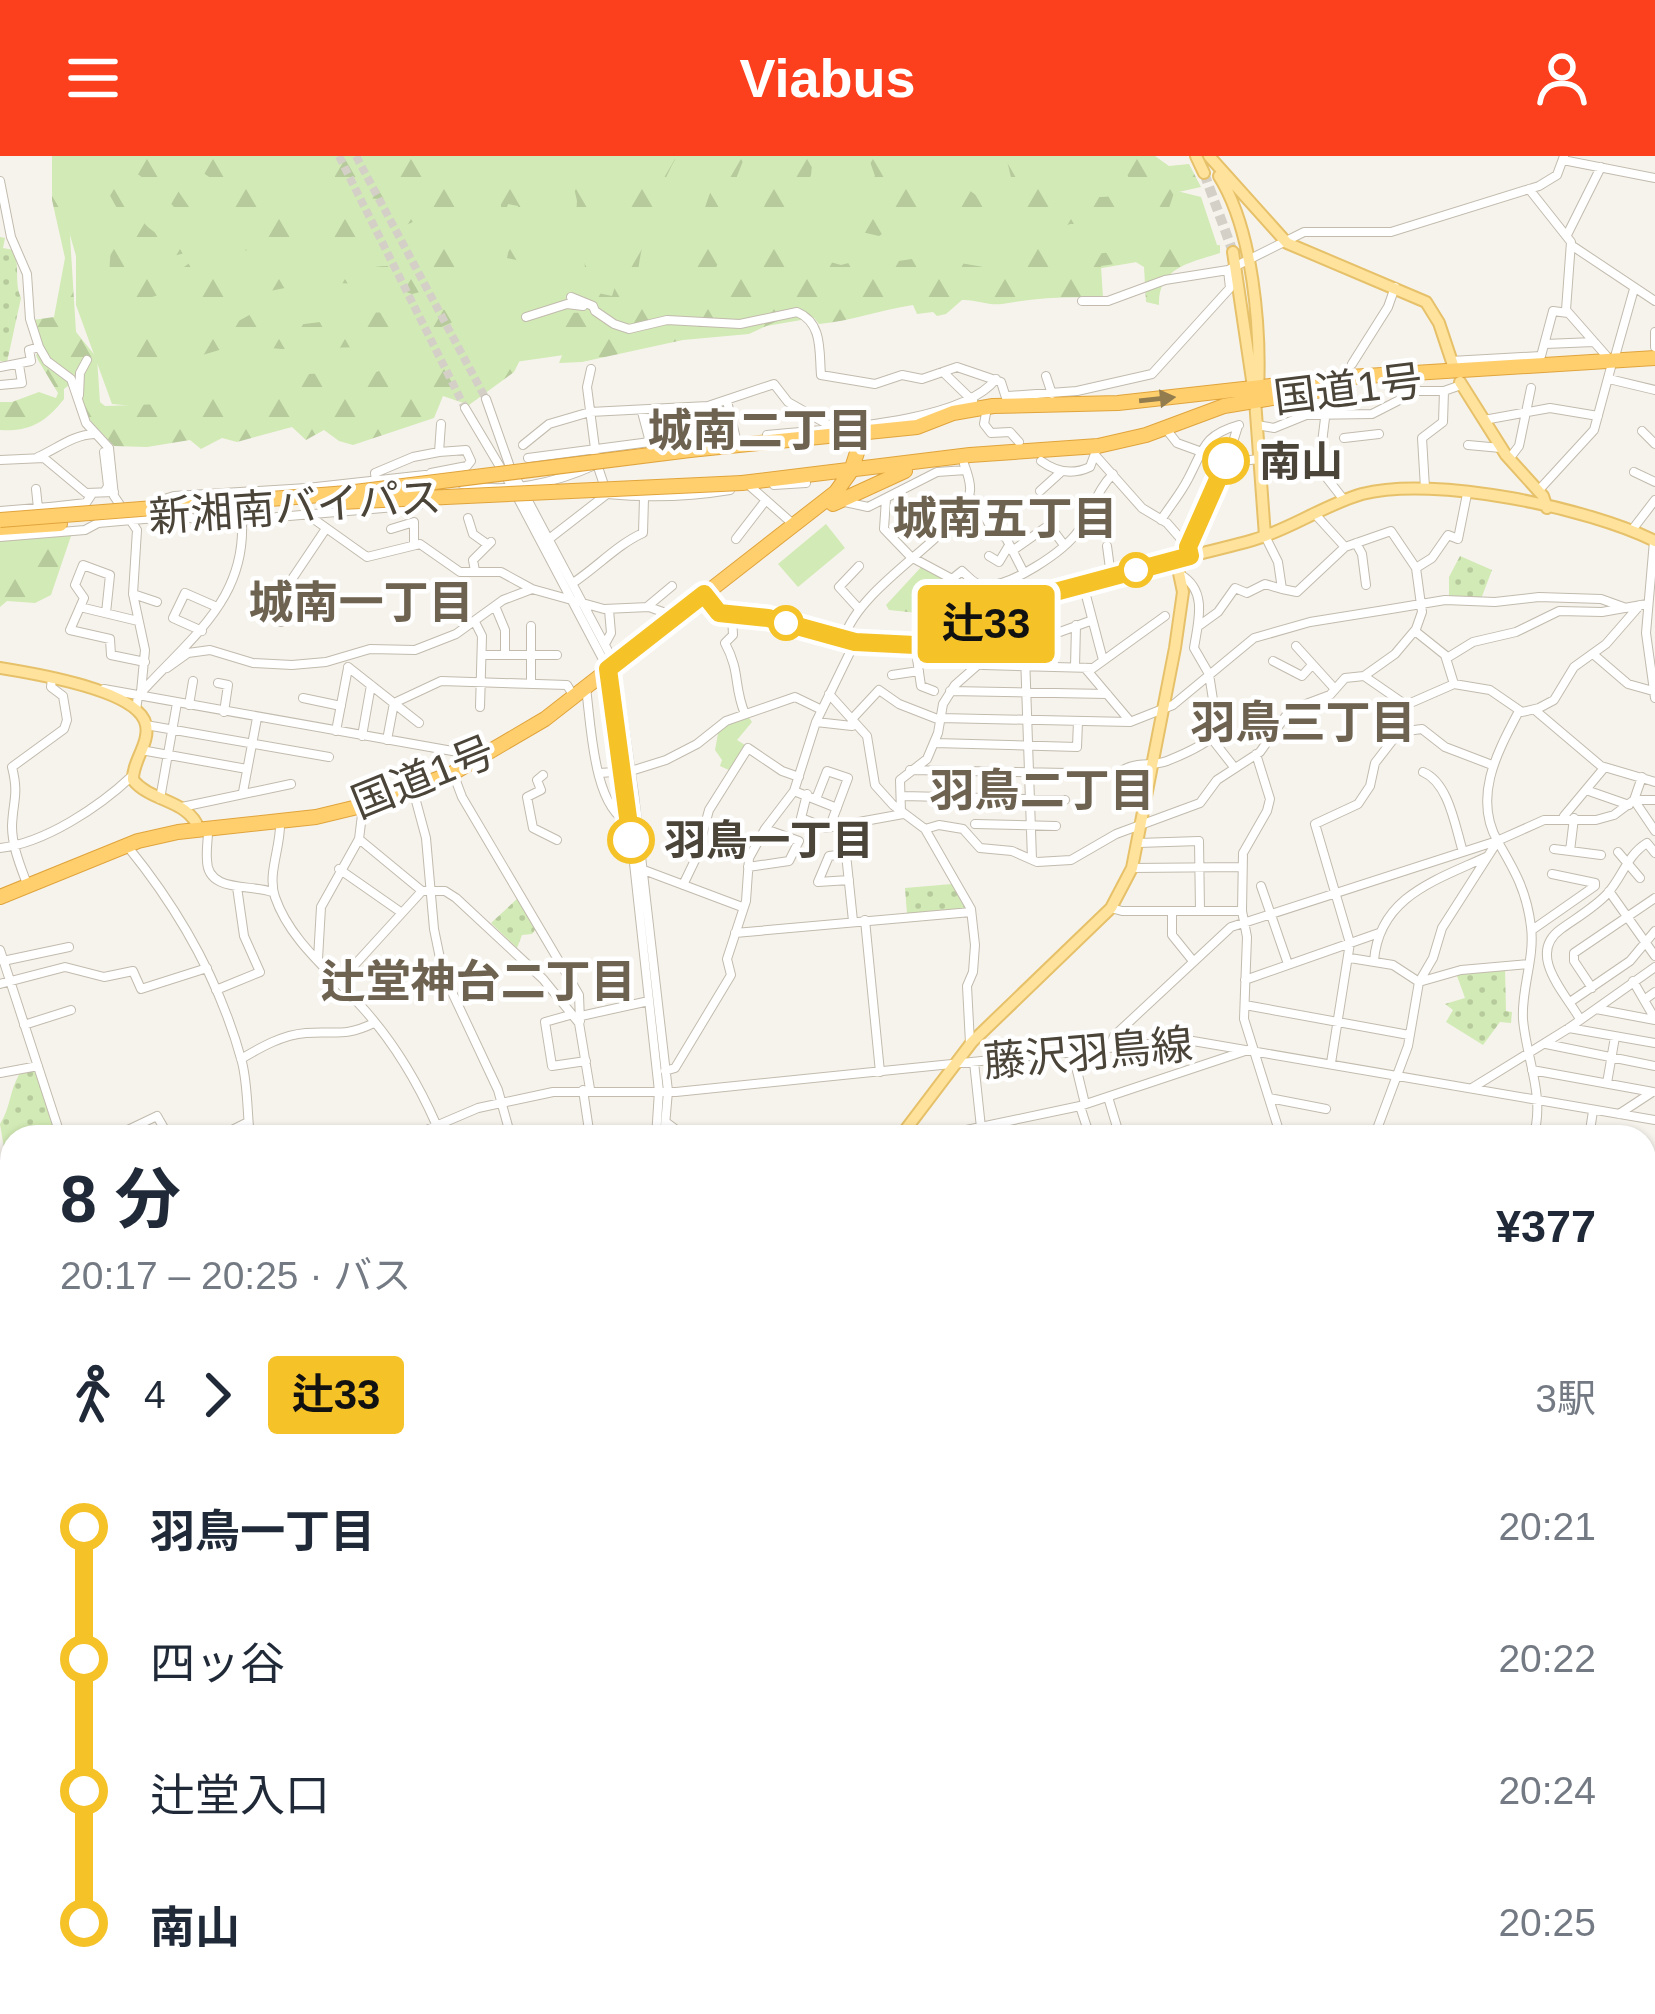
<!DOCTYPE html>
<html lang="ja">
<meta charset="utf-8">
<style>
body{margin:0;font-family:Arial,"Noto Sans JP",sans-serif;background:#f6f6f7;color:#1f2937;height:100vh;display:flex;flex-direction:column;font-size:45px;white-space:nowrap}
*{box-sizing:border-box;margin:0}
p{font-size:39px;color:#747a83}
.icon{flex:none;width:66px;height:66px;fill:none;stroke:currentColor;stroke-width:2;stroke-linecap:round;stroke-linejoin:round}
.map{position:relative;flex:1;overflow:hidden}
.side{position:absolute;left:0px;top:969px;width:1656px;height:891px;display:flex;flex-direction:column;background:#fff;border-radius:36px 36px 0 0;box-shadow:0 3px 9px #0004}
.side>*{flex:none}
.badge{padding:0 24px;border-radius:9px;font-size:42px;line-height:78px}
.map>.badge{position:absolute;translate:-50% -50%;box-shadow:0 0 0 6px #fff}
.legs{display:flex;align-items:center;gap:18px;height:132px;padding:0 60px;font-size:39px}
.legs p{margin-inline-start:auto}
.summary{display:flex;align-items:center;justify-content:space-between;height:204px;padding:0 60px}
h1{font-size:66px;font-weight:700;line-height:90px}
ul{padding:0 60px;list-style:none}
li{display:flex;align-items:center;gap:42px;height:132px;font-size:45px}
li i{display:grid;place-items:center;width:18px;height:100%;margin:0 15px;background:currentColor}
li i::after{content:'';width:30px;height:30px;margin:-15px;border:9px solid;border-radius:50%;background:#fff}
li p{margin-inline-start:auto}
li:first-child i{background:linear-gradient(#0000 50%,currentColor 0)}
li:last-child i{background:linear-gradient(currentColor 50%,#0000 0)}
header{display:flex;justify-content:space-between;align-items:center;height:156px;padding:0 60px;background:#fc3f1d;color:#fff;font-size:54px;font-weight:700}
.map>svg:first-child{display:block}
.green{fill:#d2eab5}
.forest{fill:url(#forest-firs);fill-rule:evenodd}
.park{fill:url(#park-dots)}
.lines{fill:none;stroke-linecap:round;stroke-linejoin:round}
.minor-tunnel{stroke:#d4d0c8;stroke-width:8;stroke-dasharray:8 4;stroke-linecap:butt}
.major-tunnel{stroke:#d4d0c8;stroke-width:10;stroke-dasharray:10 5;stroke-linecap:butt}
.minor-casing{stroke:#c2bbae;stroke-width:10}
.major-casing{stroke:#e6c16a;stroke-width:14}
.highway-casing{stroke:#e0a43c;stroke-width:16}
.minor{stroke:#fff;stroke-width:8}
.major{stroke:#ffe39c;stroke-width:10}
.highway{stroke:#ffcf6e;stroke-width:14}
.rail-casing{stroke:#9a9a9a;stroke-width:8}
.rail{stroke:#fff;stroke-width:3;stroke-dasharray:9;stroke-linecap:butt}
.highway-bridge-casing{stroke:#e0a43c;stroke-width:16;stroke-linecap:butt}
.highway-bridge{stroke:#ffcf6e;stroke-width:14}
.oneway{fill:#937c4e}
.line-1-casing{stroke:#fff;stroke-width:27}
.line-1{stroke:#f5c228;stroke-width:18}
.stop-1-dot{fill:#fff;stroke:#f5c228;stroke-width:6}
.labels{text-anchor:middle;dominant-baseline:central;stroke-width:9;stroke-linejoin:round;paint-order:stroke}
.street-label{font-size:42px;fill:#4b4439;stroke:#fff}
.stop-label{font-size:42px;font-weight:bold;fill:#4b4439;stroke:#fff;text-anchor:start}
.neighbourhood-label{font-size:45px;font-weight:bold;fill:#6e6250;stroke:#fff}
</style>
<header><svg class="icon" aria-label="menu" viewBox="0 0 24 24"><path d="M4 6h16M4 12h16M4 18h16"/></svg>Viabus<svg class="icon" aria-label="person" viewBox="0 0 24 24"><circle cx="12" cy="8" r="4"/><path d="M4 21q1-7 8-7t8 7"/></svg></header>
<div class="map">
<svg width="1655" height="1858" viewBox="0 0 1655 1858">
<defs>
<pattern id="forest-firs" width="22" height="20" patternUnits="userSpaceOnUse" patternTransform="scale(3)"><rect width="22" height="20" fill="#d2eab5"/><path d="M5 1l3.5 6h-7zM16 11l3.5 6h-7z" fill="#b6ca9c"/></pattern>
<pattern id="park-dots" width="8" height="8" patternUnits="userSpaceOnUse" patternTransform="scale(3)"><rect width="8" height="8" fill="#d2eab5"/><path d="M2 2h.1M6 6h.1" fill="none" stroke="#b6ca9c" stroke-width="1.8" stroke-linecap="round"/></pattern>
</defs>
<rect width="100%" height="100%" fill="#f6f3ec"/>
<path class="green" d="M62,0H1119L1157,30L1201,41L1218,92L760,171L179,254L112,248L76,149V100L64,58Z
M826,368L845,392L798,431L778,408Z
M747,559L752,566L737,584L745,589L731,615L720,610L722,604L715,594L719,572Z"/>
<path class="forest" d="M52,0H65L76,176L97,202L100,246L105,250L163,248L208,234L289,230L309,218L324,217L347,224L405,208L523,198L514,216L469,249L443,240L434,262L353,289L339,285L324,274L306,284L292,271L237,286L222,282L201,293L190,284L147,291L114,290L87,261L74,225L64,233V243C46,266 30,276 0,274V246H12L39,236L56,242L58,237L38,204L36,199L42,191L33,164L54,161L65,102L52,44Z
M88,0H154L198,64L202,81L212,86C223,83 229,78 232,67C242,33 200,19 183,0H222L234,10L244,0H258C258,35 301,59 330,68L348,56L401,64L416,60V49C396,36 374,49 352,37C339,30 329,12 320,0H454L448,38L459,52L466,103L448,129L412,138L386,129L314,126L236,142H203L174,134L149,142L148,172L158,185L180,191L196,174L226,172L253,157L289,170L336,164L350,168C375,148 382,161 407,158C428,155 443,152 466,155V160L435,174L392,179L363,191L282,193L236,189L149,215L139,230L128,191L135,164C127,158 119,152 114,143C104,124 113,75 118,54ZM123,7L159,34L196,76L192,89C179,91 175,88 164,82C131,64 129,42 123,7ZM417,64L434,69L441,93L430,111L414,116C386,103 365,114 336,119C305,124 269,121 237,121L227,117L208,122L191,106L174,118L154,122L149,106L201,93L231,96L385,79Z
M493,0H517L535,74L527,84L526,106L507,102L518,50L508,48L504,61L501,60V28L493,11Z
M567,0H579C579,15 588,25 590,39C595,64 585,84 590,110L599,113L598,137L612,140L627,93L625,59L631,42L625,25L628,0H677C656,37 640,84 637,126C663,146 676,149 704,133L725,138L736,108L749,94L778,11L789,0H813L811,19L784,84L790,103L798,110L823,104L841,109L864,103L879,108L925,101L1001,114L1019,112L1024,106L1016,98L1019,72L1045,73L1046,59L1036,55L1019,56L1006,0H1030C1037,41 1103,51 1133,32L1127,18L1102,0H1155L1169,10L1189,8L1201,31L1174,37L1169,52L1124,67L1070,68L1058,73V85L1044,93L1055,104L1132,93L1220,89V97C1190,107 1158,111 1159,149L1146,146L1144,111L1134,105L1101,110L1103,142C1068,140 1036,142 1002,148C989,150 975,143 962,144L946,158L937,160L933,156L917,158L913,149C879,154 852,165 819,168L807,153L792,151L786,161L749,178L683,184L582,206L559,207L566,189L563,173L550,172L553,165L568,157L603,156L598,146L575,133L585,114L584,95L574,88L577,45Z
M725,0H745L722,58L721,102L713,117L699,120C685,92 713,29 725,0Z
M868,0H890C915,20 919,49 954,31L952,20L938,0H977L962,29L991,50V56L983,65L961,62L952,48L925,50L879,80L862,76L855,41L875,20Z
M68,378L71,380L51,439L35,447L7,445L0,451V384Z
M923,409L954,427L948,450L927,458L889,454L886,449Z"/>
<path class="park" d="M0,81L5,82L3,92L14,94C20,110 14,127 21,142L7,206L0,205Z
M1460,400L1492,414L1481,443L1449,442V421Z
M952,728L965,752L907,758L905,732Z
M518,742L537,771L532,778L522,779L517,792L491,767Z
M1505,810L1506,855L1512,856L1511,867L1500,866L1483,889L1446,866L1453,854L1445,848L1465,842L1456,817Z
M35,914L54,975L40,981H12V990L4,992L0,968C11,951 9,935 20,917Z"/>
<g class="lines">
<path class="minor-tunnel" d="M339,0L465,252
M356,0L486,243"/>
<path class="major-tunnel" d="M1204,17L1233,96"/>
<g class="minor-casing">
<path id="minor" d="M1563,4L1655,22
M0,25L11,81L27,118L30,163L39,191L47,205L71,223L86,267L109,292L114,340L137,374L133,438L145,494L141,536
M1529,33L1571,86L1566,154L1610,204
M1567,79L1601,11
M1574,91L1655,145
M571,141L593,150L595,155L614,168L629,173L667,164L740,168L797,156C823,167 819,195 821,219L875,228L902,219L922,223L957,211L1001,226L1008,248
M1082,145H1108L1165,124L1228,114L1304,76H1391L1539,30L1557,19L1564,0
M526,161L567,148L583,150
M1655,176V191
M1545,188L1594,186
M1614,204L1634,133
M1451,205L1541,200L1553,155L1568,157
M1352,208L1388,151L1395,131
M0,211L31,205L29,194L39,191
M943,216L973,245
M1046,220L1052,238
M1609,223L1655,234
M0,229L22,227L19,209
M79,239L80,217L87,204
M1008,240L1077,235L1152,218L1230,132L1228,114
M486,243L510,311L615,508L634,639L668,935L664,981
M727,245L736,283
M1327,246L1320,303L1323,317L1344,344
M465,252L512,331L608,513L624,616L659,935L656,981
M642,256L650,286
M986,257L984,268L991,277L1010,276L1019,286
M1484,264L1550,252L1598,260
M1257,269L1274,272L1306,259L1372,258L1417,235H1444L1461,229
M1166,273L1177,287L1199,295
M1642,275L1655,288
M767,279C824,273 961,268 996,223
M1344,282L1379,278
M523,289L549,268L590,256L708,250L774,228L788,246L834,272
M1468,289L1501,292
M104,296L108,330L105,335
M1095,299L1142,352L1167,367L1188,391
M38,301C58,292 73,279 94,278
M528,302L650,286L735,283
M1509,303L1519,290L1531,232
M0,304L44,302L86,337L114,336
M1041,305C1056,316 1073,319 1090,311L1096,295
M1227,305L1238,270
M597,308L607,338C649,342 688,341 730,334
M1634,316L1655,326
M431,317L467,310L471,305L466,294L439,296
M376,326L375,317L413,301L439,296L441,268
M462,328C506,339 556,327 597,308L587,231L591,213
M774,329L806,327
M751,331L793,368
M1425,332L1422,282L1443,266L1444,235
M36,333L38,352
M1040,335L1061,316
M1538,335L1594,274L1611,211
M969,341L978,347L991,372L1006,382L1024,417
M886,343L884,373L911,401L952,423L962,415C968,420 975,430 985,430C1011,430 1063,397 1079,374C1093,355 1096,335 1113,318
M840,345L868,351L937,316L966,314
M50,351L86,347L92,338
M157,352L164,343L174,340L307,332L425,319L435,321
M0,355L49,351L57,356
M1314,357L1345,391
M308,359L367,401L420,388L460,416H501L532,433
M468,362L473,378L487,388
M1161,364C1170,350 1181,337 1188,323C1204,293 1203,279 1239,269
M391,373L414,366V387
M1632,374L1655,344
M0,381L85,374L98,367L132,364L182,360L200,364H243L419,349
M549,383L607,338
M736,383L766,344
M1654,385L1646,477L1655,542
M1356,387L1362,398L1366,429
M1107,390L1111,420
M1012,395L1049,369L1064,389
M989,400L999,406L1008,391
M1190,400L1188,391L1224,307L1259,303
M859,410L839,431L859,453
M1416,412L1432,402L1448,379L1458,383L1467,338
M475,415L473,404L491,386
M573,427C596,412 618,388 643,377L644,342
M976,427L969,436L985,467
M1083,428L1103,504
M133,438L157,446
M495,450L505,474V499
M648,450L672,430
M80,451L138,465
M1017,453L1024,470L1032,703
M106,457L110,419L83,409L75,429L84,442L70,474L110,483L111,499L145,506
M732,459L733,479L725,487C741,517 733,529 745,558
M281,466L286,432L325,374
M475,466L482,480L480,551
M1200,469L1218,456L1235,432L1247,437L1265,428L1282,433L1278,406L1265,380
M531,470V526
M202,475L173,462L185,437L217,451
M1415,475L1445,499L1454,528
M844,482C861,426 965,376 970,335C971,326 967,316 964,308
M605,488L611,477L609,454
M915,489L921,530L934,535
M1296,490L1334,532
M1593,498L1628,528L1653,535
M482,499H557
M1447,502L1473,486L1516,476L1559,455L1602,456L1647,448
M1273,505L1302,520L1312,509
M983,509L1092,512
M348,511L419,567
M1075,511L1076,469
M167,512L188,497L210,494L253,507L292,509L326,506L370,493L415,494L456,478L503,444L532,433L604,453L649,451L674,460
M1085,512L1129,564
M1089,515L1165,460
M892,519L919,515
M1364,520L1406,549L1454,528L1490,534L1522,556L1539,552L1554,544L1574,511L1606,488L1640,449
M218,527L228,529L224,556
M586,532C591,568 593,651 629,667
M104,533L458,596L478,603
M950,535L1107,538
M829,538L867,580L875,629L893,649L925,673L971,753L975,789L973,816L967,830L970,887
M303,542L341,550
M189,549L193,525
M136,554L138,540C190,481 255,440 240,347
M1519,555C1498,595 1472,641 1498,686C1515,715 1527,736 1531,771C1535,802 1521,833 1523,863C1526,902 1546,942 1533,981
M1536,555L1601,610L1655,626
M940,562L1130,566L1173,549L1254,482L1310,466L1391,453L1445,444L1495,446L1539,441L1601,443L1626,452
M852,563L879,534L899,548L940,564
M816,566L852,570
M146,569L329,601
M336,575L348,512
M362,580L371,529
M1212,583L1234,611
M387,584L394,547L441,525L567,529L573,539
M935,587L1077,591L1078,565
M141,594L247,613
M1256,598L1270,643L1267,655L1243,697L1242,755L1247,781L1244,863L1281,981
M910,614L1067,617
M1121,615C1137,605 1151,611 1167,605C1182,599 1207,588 1218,576L1209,518L1194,492C1198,466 1208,435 1181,419
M1423,616C1449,627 1455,670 1463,696
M453,617L462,641L579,839L580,865
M599,617L631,615L666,604L697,588L726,565L795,541L822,554
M543,619L537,624L541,634L527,641L533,672L557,684
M1642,621L1634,644L1655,675
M413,634L426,682L434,773L443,817L498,934L511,981
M1586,634L1629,649
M794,635L837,652
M243,636L257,562
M807,638L801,662L826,672L903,658
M903,640L1065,644
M160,643L177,547
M816,643L827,615L848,622L830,670
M182,651L291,628
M901,656L900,624L927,603L938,577L943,548L955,529L1020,472L1029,471L1046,481L1090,465
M1564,660L1604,612
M1574,662L1570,695L1601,699
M280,667C281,691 267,718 275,741C290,785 331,816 361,850C393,885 417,925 436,968
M975,668L1056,670
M925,673L939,669L963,673L980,692L1012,695L1037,706L1071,704L1116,678L1200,647L1217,624L1260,596L1290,554L1330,539L1345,522L1364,520L1395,498L1416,473L1422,456L1416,412L1391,375L1345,391L1297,436L1282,433
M208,674C208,685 206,694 207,704C207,737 251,728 272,736
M359,683L422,735H445L456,742L543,823L579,867L590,933
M1138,687L1199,685L1200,755
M128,691C180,755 220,825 242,906C248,930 247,957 250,981
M0,692C45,687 99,651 132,620
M1554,693L1570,695
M1618,696L1640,722
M748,711L789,705L799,685L765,673
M1132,712L1242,711
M339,713L402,757
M641,713L742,751
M849,724L818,726L829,700L846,698L853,765
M27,728C20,709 12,690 12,670C13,644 19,639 12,611L64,573L67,564L63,540L51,531L52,522
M683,729L696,702L709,654L748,592L782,615L799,621
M1261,730L1288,808
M1609,735L1655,800
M1111,752L1122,755H1242
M1172,755V779L1193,805
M865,764L880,916
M1532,774L1595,730V727L1552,718
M735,777L971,756
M0,794L61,981
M1350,802L1393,809L1419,826L1461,814L1529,808
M318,803L321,751L359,683L363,651
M3,805L69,791
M1374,805C1379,740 1437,724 1488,700
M1245,824L1379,777
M1633,825L1655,863
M339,826L422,735
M0,828L65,811L104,821L133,815L141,833L207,812
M1592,832L1574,805V797L1655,742
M216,834L260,816L244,780L237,731
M1644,844L1655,836
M1570,846L1630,805L1655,775
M1245,849L1409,879
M1596,853L1655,864
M570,859L545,866L552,910L586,905
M581,860L649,845
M1580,863C1565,837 1526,798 1561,773C1576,762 1594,752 1607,738C1622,722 1627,699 1647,687L1655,697
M24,869L71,854
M1569,872L1655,887
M1546,888L1655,910
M1110,890L1114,880L1231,771L1497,685L1544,664H1596L1614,659L1634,644H1655
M1072,894L1085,948
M241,903C261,891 282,879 306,877C336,875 345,881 374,867
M974,906L982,981
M1331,907L1350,787L1315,668L1358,648L1370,630L1375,607L1399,576L1422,573L1445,591L1492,609
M1532,914L1653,936
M665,915L675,912L731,819L727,803L746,745L749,702L765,673L794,635L816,566L855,486
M0,917L38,910
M1607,927L1615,881
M1472,932L1569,872L1655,811
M583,934L590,981
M1108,941L1120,981
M1269,942L1326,953
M1080,950L1090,981
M1619,958L1651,937
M667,967L686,981
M1535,976L1561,981
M113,981L157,960L169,981
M218,981L248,966
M410,981L478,952L553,936H676L1187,884L1655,964
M933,981L1080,950L1251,893
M1374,981L1408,890L1419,826L1433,802L1442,772L1497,686
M1589,981L1593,955
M0,1092L12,1106
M0,1121L12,1110
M1644,1137L1655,1126
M0,1171L12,1184
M1644,1284L1655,1283
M1644,1325H1655
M1644,1360L1655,1352
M0,1384L12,1383
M0,1407L12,1406
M1644,1462L1655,1454
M0,1538L12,1521
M1644,1538L1655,1531
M1644,1559L1655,1574
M0,1583L12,1585
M1644,1588L1655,1603
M0,1632L12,1638
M1644,1635L1655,1627
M1644,1697L1655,1690
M0,1745L12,1743
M0,1779L1,1780
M1644,1799L1655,1815
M0,1839L19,1858
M141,1848L186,1858
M382,1848L384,1858
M424,1848L440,1858
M518,1848L519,1858
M644,1848L650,1858
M990,1848L1002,1858
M1416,1848L1432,1858
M1468,1848L1475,1858
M1581,1848L1588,1858
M855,1853L856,1848
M118,1858L123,1848
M236,1858L239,1848
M288,1858V1848
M352,1858L364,1848
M458,1858L482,1849L489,1858
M531,1858L557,1848
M757,1858L773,1848
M981,1858L991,1848
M1139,1858L1143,1848
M1257,1858L1261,1848
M1328,1858L1342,1848
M1412,1858L1430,1848
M1634,1858L1655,1845"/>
</g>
<g class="major-casing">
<path id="major" d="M1196,0L1204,17
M1209,0L1287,87L1426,146L1439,167L1453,209
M1219,20C1253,74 1261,172 1258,235
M1233,96L1255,244L1265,380
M1460,226L1506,299L1543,340L1547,352
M704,438L719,457C737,461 755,459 773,463C822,475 865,493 916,489C966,484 1005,455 1051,438C1117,414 1186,403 1253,384C1291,373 1324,349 1362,338C1435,319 1588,352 1655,385
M0,512C31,517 139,534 146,569C150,587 132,606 133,624C152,647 188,643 199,673
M900,981L972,886L1111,752L1132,712L1175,492L1183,436L1176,403
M1644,1787L1655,1779
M806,1848L810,1858
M1543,1858L1557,1848"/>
</g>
<g class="highway-casing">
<path id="highway" d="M690,294L917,271L953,257L993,250L1118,247L1350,221L1655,202
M742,327L970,299L1098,290L1146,279L1224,250L1327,233
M833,348L905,315
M0,372L60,368
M0,741L138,685L178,676L316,661L374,647L453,617L545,563L836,336L851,315L863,278"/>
</g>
<use href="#minor" class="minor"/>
<use href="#major" class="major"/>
<use href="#highway" class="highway"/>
<g class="rail-casing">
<path id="rail" d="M1644,1295L1655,1294
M0,1392L12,1391"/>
</g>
<use href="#rail" class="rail"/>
<g class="highway-bridge-casing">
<path id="highway-bridge" d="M340,346L742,327
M0,364L347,337L690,294"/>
</g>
<use href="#highway-bridge" class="highway-bridge"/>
</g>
<defs><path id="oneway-solid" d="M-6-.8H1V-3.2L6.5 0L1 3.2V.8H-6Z" transform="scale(3)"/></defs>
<use class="oneway" href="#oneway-solid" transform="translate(1157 243) rotate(-6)"/>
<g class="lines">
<g class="line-1-casing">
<path id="line-1" d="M631,684L608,513L704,438L719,457L768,462L855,486L915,489L966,477L1055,436L1190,400L1188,391L1226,305"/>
</g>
<use href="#line-1" class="line-1"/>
</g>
<g class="stop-1-dot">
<circle cx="1226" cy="305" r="21"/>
<circle cx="1136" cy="414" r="15"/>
<circle cx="786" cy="467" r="15"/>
<circle cx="631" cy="684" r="21"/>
</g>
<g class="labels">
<g class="street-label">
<text transform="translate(1348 233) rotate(-7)">国道1号</text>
<text transform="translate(295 351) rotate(-4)">新湘南バイパス</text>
<text transform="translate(423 621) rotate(-22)">国道1号</text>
<text transform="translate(1088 897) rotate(-5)">藤沢羽鳥線</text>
</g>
<g class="stop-label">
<text x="1259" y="305">南山</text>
<text x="664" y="684">羽鳥一丁目</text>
</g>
<g class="neighbourhood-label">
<text x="760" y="274">城南二丁目</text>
<text x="1005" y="362">城南五丁目</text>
<text x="361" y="446">城南一丁目</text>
<text x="1303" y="566">羽鳥三丁目</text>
<text x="1042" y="634">羽鳥二丁目</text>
<text x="478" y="825">辻堂神台二丁目</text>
</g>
</g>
</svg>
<b class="badge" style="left:986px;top:468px;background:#f5c228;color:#111">辻33</b>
<section class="side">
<div class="summary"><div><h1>8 分</h1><p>20:17 – 20:25 · バス</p></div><b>¥377</b></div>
<div class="legs"><svg class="icon" aria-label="walk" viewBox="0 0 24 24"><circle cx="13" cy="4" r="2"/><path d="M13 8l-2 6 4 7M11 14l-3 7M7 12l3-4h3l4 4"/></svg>4<svg class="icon" aria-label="forward" viewBox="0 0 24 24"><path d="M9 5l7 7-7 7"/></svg><b class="badge" style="background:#f5c228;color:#111">辻33</b><p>3駅</p></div>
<ul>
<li><i style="color:#f5c228"></i><b>羽鳥一丁目</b><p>20:21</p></li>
<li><i style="color:#f5c228"></i><span>四ッ谷</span><p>20:22</p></li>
<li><i style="color:#f5c228"></i><span>辻堂入口</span><p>20:24</p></li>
<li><i style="color:#f5c228"></i><b>南山</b><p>20:25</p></li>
</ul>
</section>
</div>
